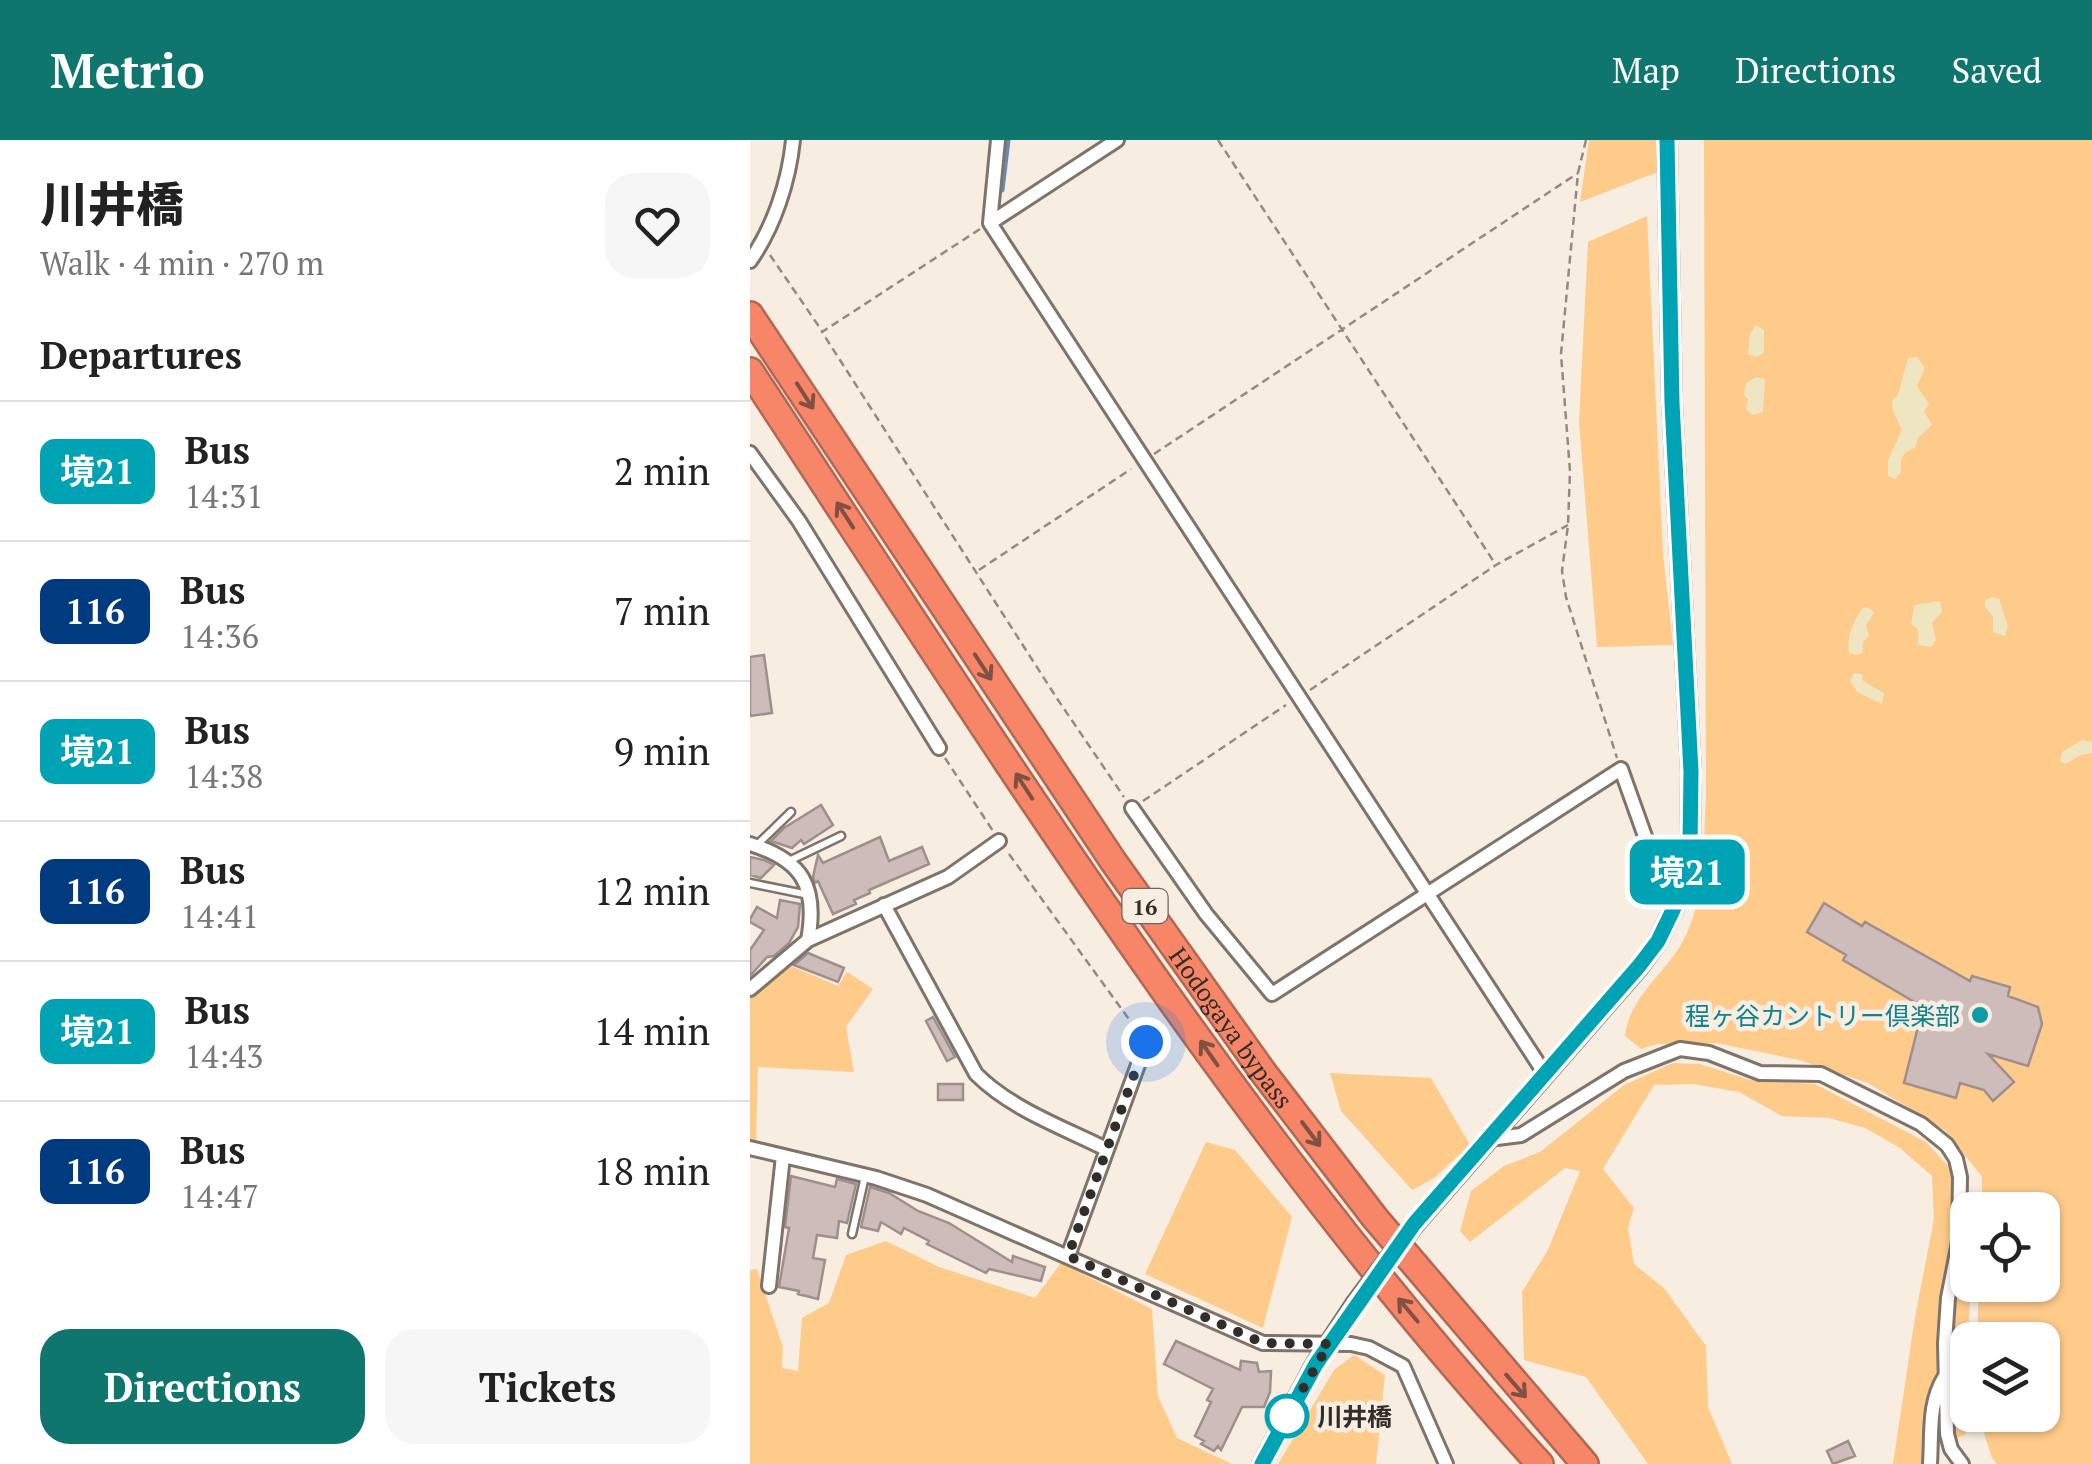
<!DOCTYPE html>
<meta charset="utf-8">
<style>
body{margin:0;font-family:"PT Serif","Noto Sans JP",serif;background:#f6f6f6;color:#222;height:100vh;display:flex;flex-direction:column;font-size:38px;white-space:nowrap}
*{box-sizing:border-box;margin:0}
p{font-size:32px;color:#767676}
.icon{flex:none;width:55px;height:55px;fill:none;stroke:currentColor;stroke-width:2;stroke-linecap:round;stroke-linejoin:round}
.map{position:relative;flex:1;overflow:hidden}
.sheet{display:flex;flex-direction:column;background:#fff;width:750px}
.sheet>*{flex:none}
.badge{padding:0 20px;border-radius:15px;font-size:35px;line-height:65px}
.tools{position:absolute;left:1200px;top:1052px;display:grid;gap:20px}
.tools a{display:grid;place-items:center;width:110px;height:110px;border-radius:20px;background:#fff;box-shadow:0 2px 8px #0004;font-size:50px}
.you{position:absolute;width:50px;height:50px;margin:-25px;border:8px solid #fff;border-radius:50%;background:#1a73e8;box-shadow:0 0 0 15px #1a73e833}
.map>.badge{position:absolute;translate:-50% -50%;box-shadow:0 0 0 5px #fff}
h2{padding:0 40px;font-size:38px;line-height:90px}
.round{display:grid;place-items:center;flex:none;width:105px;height:105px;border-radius:30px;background:#f6f6f6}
.overview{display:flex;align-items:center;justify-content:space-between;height:170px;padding:0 40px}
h1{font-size:48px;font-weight:800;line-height:75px}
.action{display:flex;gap:20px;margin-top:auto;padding:20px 40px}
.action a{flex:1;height:115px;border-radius:30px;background:#0f766e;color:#fff;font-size:40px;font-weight:800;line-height:115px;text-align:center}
.action a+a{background:#f6f6f6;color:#222}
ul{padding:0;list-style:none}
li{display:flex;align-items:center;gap:30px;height:140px;padding:0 40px;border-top:2px solid #e0e0e0}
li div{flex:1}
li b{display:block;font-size:38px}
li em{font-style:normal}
li .badge{min-width:110px;font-weight:700;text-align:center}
header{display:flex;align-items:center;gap:60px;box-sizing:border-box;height:140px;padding:0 50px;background:#0f766e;color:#fff}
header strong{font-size:48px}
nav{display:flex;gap:55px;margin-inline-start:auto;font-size:35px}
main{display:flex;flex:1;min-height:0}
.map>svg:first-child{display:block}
.green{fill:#ffcb8b}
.sand{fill:#efe5c0}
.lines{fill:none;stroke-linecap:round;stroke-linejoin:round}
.stream{stroke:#668cb5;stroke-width:5}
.building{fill:#cdbcb9;stroke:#9f8f8c;stroke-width:2.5}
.lane-casing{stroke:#7e746a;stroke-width:11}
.street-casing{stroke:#7e746a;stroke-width:18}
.secondary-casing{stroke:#7e746a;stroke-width:22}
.highway-casing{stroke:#b26752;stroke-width:30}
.path{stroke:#938b83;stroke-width:2.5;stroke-dasharray:8 5;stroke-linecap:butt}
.lane{stroke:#fff;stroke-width:6}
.street{stroke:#fff;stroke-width:12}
.secondary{stroke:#fff;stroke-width:18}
.highway{stroke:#f78669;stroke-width:25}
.secondary-bridge-casing{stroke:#7e746a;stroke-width:22;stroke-linecap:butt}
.secondary-bridge{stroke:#fff;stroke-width:18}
.oneway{stroke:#805142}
.line-casing{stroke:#fff;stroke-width:22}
.line{stroke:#00a3b4;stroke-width:15}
.walk{stroke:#312d28;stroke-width:10;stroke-dasharray:0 18}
.culture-dot{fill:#0f9aa8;stroke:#f8ede1;stroke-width:4}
.stop-dot{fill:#fff;stroke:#00a3b4;stroke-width:5}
.labels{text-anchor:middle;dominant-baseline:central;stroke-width:9;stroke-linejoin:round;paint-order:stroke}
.shield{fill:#f8ede1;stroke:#6d6760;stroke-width:2.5}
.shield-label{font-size:22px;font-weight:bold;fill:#312d28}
.culture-label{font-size:25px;fill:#0d838f;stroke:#f8ede1;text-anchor:end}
.street-label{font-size:25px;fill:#312d28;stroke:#f8ede1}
.stop-label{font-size:25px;font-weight:bold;fill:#312d28;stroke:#f8ede1;text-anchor:start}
</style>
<header>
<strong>Metrio</strong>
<nav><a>Map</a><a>Directions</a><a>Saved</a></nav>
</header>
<main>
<section class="sheet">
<div class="overview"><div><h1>川井橋</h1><p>Walk · 4 min · 270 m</p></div><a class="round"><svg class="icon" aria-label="heart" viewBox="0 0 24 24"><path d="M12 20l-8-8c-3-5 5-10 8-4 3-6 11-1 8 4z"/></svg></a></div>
<h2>Departures</h2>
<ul>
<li><span class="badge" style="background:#00a3b4;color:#fff">境21</span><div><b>Bus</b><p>14:31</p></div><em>2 min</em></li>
<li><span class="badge" style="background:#003b80;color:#fff">116</span><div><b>Bus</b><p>14:36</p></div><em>7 min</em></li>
<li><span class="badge" style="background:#00a3b4;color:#fff">境21</span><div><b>Bus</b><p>14:38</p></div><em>9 min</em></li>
<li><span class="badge" style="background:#003b80;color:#fff">116</span><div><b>Bus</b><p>14:41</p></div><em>12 min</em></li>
<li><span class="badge" style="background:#00a3b4;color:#fff">境21</span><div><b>Bus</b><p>14:43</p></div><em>14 min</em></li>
<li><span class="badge" style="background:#003b80;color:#fff">116</span><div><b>Bus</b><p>14:47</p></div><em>18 min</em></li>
</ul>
<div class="action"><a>Directions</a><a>Tickets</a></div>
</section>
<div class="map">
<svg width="1342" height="1324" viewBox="0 0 1342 1324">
<rect width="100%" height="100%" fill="#f8ede1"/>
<path class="green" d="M839,0H908V32L830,62Z
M954,0H1342V1324H1247L1242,1318L1228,1275H1292V1200H1227L1229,1145H1292V1070H1232V1037L1196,991L1118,943L1049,920L966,903L907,904L891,909L875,896C879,856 918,832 935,797C956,755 953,703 956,658Z
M897,76L913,414L923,505L847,507L829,282L838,102Z
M34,823L88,846L97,832L123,849L96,887L104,932L8,927L6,1004L0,1002V856Z
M923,923L950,924L1000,940L1065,944L1176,1002L1199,1027L1221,1070H1218L1220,1145L1216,1294L1189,1306V1324H1143L1165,1177L1184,1079L1182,1036L1150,1008L1115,988L1079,978L1032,976L989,952L943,944L904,945L853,1029L884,1068L878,1088L884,1124L914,1148L956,1206L958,1267L982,1324H898L836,1237L774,1220L772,1152L798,1110L830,1031L815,1028L720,1102L710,1091L721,1051L754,1026L790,1012L874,945Z
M580,933L681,938L720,1005L684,1038L662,1050L591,971Z
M456,1002L485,1010L542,1077L513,1188L395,1134Z
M136,1101L189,1127L285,1158L311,1123L402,1169L408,1256L427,1298L482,1324H0V1130L7,1129L33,1207L32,1228L48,1231L52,1178L79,1163L96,1115Z
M604,1215L635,1235L626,1324H528L584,1230Z"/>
<path class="sand" d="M1006,185L1014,190V213L1007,217L998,214L1000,194Z
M1167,217L1175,228L1167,246L1179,264L1174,271L1182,285L1168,298L1165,308C1152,312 1150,318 1151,332L1145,339L1138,336V320L1152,290L1143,271L1142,261L1148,255L1158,218Z
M1006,237L1015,239L1013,272L1002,275L996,269L998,259L994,255L996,243Z
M1241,457L1249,459L1258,486L1255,496L1243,492V477L1235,467V461Z
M1190,461L1192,472L1182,483L1186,500L1181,507L1168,505V490L1161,483L1165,465Z
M1114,467L1121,469L1124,473L1116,485L1119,496L1113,502V512L1108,515L1099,513C1096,498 1104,478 1114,467Z
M1104,533L1112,534L1113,541L1134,553L1132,564L1107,552L1100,541Z
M1332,600L1342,602V613L1331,615L1315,624L1310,621L1312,612Z"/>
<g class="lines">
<path class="stream" d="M252,50L258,0"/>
</g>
<path class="building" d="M14,515L22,573L0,576V517Z
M71,665L83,685L54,704L51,700L42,708L21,701L34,688Z
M130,697L139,721L172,707L179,724L119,750L120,753L104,760L106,764L83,774L68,741L65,743L63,737L68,715L73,723Z
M0,717L14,720L24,725L11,738L0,735Z
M30,760L50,764L48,787L39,803L24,816L17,817L0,836V810L14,790L0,782V779L7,767L27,778Z
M1074,763L1112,786L1115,782L1220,841L1222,836L1260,847L1258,856L1288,867L1292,884L1278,926L1238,914L1264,942L1243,961L1234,950L1210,943L1206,958L1154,943L1173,867L1093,820L1096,815L1057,792Z
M58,813L94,828L88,842L44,825Z
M183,877L205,917L197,921L176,881Z
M188,944H213V960H188Z
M41,1036L85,1047L87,1039L106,1044L97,1083L89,1081L87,1098L67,1095L63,1118L75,1120L68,1159L48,1154L49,1151L29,1147L39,1088L35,1087Z
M120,1047L139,1053L168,1071L199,1083L262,1122L263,1116L295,1127L291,1141L239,1129L236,1133L177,1104L179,1101L154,1088L151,1094L131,1082L128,1091L111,1087Z
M426,1201L490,1230L491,1221L507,1223L509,1232L521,1231L520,1252L514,1267H492L471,1310L468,1306L464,1311L451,1304L454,1301L445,1296L461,1262L457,1260L463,1249L414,1224Z
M1098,1301L1105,1316L1083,1324L1077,1311Z"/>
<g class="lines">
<g class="lane-casing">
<path id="lane" d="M7,705L41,672
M41,720L91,696
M0,743L59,755
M102,1094L115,1036"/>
</g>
<g class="street-casing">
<path id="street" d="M248,0L240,83L795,934
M240,83L367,0
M0,121C24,87 39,41 43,0
M0,313L49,381L189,608
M382,668L456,774L522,854L871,629L922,772
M0,704C52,720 68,746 58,800
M134,765L226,934C261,969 312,987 356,1009
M0,849L58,800L198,737L249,701
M739,999L771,995L874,931L930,909L959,913L1010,933L1071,934L1171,984L1197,1005L1206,1019L1210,1037L1209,1102L1198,1158L1195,1203L1197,1294L1201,1309L1212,1324
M0,1008L126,1038L177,1055L513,1203L601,1204L619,1208L653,1226L696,1324
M318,1116L396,903
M19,1146L33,1016
M1180,1324C1182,1292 1178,1263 1195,1236"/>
</g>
<g class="secondary-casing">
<path id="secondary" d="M664,1085L889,827L908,801L922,772L936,739L940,705L941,632L922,263L917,0
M512,1324L566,1223L605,1164"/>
</g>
<g class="highway-casing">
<g id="highway">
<path id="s1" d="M0,175L363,721L513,932L625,1078L835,1324"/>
<path d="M0,231C247,606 486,991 790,1324"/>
</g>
</g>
<path class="path" d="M468,0L746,425
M836,0L828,33L811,214L820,331L818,385L812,431L816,457L867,618
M230,89L72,192L308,560L374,657
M20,115L72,191
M404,314L828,33
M229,430L381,329
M560,550L746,425L818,385
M195,618L243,691
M393,661L536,565
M259,714L389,893"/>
<use href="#lane" class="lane"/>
<use href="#street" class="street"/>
<use href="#secondary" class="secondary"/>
<use href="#highway" class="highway"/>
<g class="secondary-bridge-casing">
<path id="secondary-bridge" d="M605,1164L664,1085"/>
</g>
<use href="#secondary-bridge" class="secondary-bridge"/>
</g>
<defs><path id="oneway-shaft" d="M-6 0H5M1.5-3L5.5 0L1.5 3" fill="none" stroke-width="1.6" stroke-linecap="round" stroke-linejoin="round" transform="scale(2.5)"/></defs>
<g class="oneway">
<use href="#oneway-shaft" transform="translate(55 256) rotate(57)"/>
<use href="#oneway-shaft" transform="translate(95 375) rotate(-123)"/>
<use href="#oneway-shaft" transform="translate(233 527) rotate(57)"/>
<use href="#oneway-shaft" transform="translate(274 646) rotate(-123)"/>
<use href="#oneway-shaft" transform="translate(459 913) rotate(-125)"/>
<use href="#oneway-shaft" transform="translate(561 994) rotate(53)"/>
<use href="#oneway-shaft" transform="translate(658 1170) rotate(-130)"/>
<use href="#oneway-shaft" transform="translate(766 1246) rotate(49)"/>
</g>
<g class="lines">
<g class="line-casing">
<path id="line" d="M512,1324L566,1224L664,1084L889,826L908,801L922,772L936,739L940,705L941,632L922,263L917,0"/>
</g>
<use href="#line" class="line"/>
<path class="walk" d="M396,902L318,1116L513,1203L579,1204L537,1276"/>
</g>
<circle class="culture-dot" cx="1230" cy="875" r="10"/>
<circle class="stop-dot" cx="537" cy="1276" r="20"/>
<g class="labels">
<rect class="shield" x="372.5" y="749" width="45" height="34" rx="8"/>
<g class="shield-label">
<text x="395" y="766">16</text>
</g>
<g class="culture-label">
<text x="1210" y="875">程ヶ谷カントリー倶楽部</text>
</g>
<g class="street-label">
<text stroke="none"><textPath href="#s1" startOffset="860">Hodogaya bypass</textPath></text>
</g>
<g class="stop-label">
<text x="567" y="1276">川井橋</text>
</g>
</g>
</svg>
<div class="tools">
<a><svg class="icon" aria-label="locate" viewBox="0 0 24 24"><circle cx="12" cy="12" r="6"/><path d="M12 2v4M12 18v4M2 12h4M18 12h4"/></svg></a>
<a><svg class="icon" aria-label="layers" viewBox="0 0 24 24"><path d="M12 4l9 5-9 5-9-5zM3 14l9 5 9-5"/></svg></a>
</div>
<div class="you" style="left:396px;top:902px"></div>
<b class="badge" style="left:937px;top:732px;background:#00a3b4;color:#fff">境21</b>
</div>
</main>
